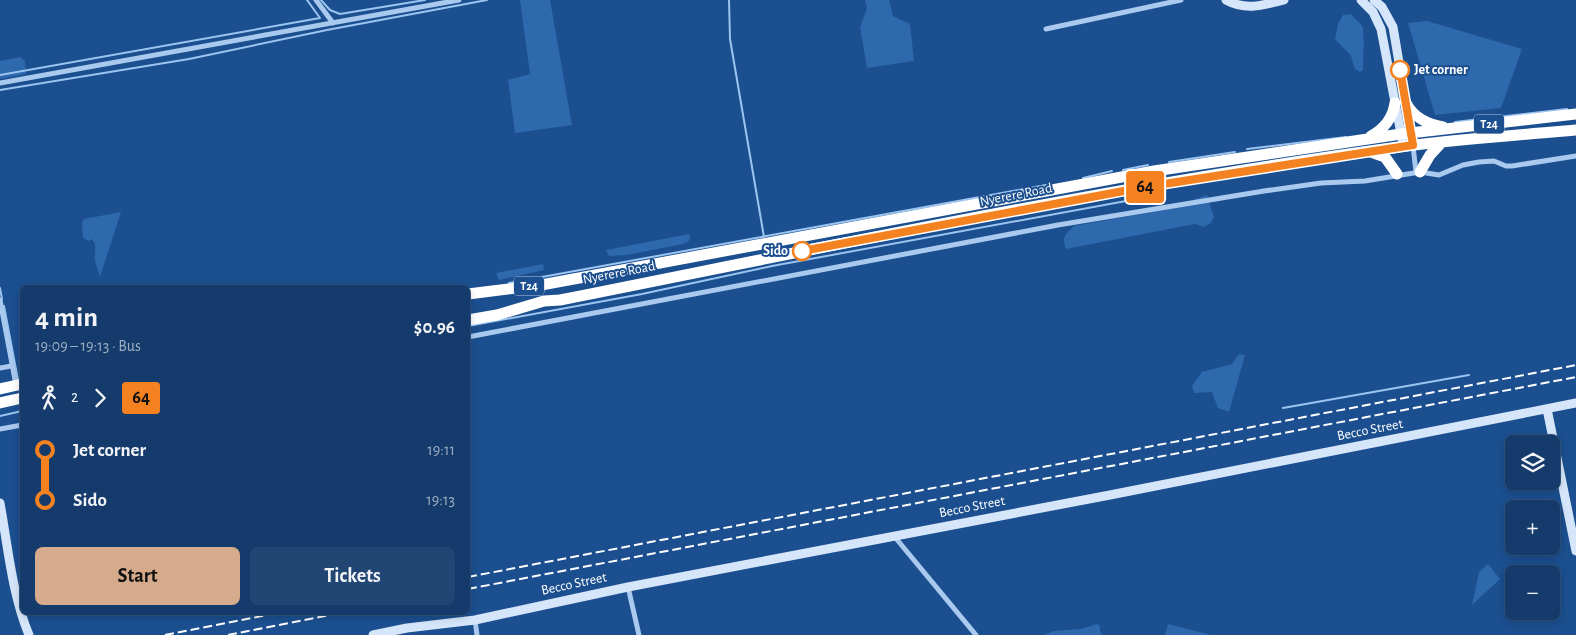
<!DOCTYPE html>
<meta charset="utf-8">
<style>
body{margin:0;font-family:"Alegreya Sans",sans-serif;background:#214673;color:#f1f3f6;height:100vh;display:flex;flex-direction:column;font-size:19px;white-space:nowrap}
*{box-sizing:border-box;margin:0}
p{font-size:16px;color:#9dadc1}
.icon{flex:none;width:28px;height:28px;fill:none;stroke:currentColor;stroke-width:2;stroke-linecap:round;stroke-linejoin:round}
.map{position:relative;flex:1;overflow:hidden}
.panel{position:absolute;left:20px;top:285px;width:450px;height:330px;display:flex;flex-direction:column;background:#143b6b;border-radius:8px;box-shadow:0 2px 8px #0003,0 0 0 1px #33557e}
.panel>*{flex:none}
.badge{padding:0 10px;border-radius:4px;font-size:18px;line-height:32px}
.tools{position:absolute;left:1505px;top:435px;display:grid;gap:10px}
.tools a{display:grid;place-items:center;width:55px;height:55px;border-radius:8px;background:#143b6b;box-shadow:0 2px 8px #0003,0 0 0 1px #33557e;font-size:25px}
.map>.badge{position:absolute;translate:-50% -50%;box-shadow:0 0 0 2px #fff}
.legs{display:flex;align-items:center;gap:8px;height:55px;padding:0 15px;font-size:16px}
.legs p{margin-inline-start:auto}
.headline{display:flex;align-items:center;justify-content:space-between;height:85px;padding:0 15px}
h1{font-size:28px;font-weight:700;line-height:38px}
.primary-button{display:flex;gap:10px;margin-top:auto;padding:10px 15px}
.primary-button a{flex:1;height:58px;border-radius:8px;background:#d6ab8b;color:#111;font-size:20px;font-weight:700;line-height:58px;text-align:center}
.primary-button a+a{background:#214673;color:#f1f3f6}
ul{padding:0 15px;list-style:none}
li{display:flex;align-items:center;gap:18px;height:50px;font-size:19px}
li i{display:grid;place-items:center;width:8px;height:100%;margin:0 6px;background:currentColor}
li i::after{content:'';width:12px;height:12px;margin:-6px;border:4px solid;border-radius:50%;background:#143b6b}
li p{margin-inline-start:auto}
li:first-child i{background:linear-gradient(#0000 50%,currentColor 0)}
li:last-child i{background:linear-gradient(currentColor 50%,#0000 0)}
.map>svg:first-child{display:block}
.green{fill:#2e69ad}
.lines{fill:none;stroke-linecap:round;stroke-linejoin:round}
.stream{stroke:#9cc4f0;stroke-width:2}
.street{stroke:#a9c9ee;stroke-width:5}
.secondary{stroke:#d6e6fa;stroke-width:9}
.highway{stroke:#fff;stroke-width:11}
.rail{stroke:#fff;stroke-width:2;stroke-dasharray:9 4;stroke-linecap:butt}
.line-1-casing{stroke:#fff;stroke-width:11}
.line-1{stroke:#f58220;stroke-width:8}
.stop-1-dot{fill:#fff;stroke:#f58220;stroke-width:2.5}
.labels{text-anchor:middle;dominant-baseline:central;stroke-width:4;stroke-linejoin:round;paint-order:stroke}
.shield{fill:#1b4f8f;stroke:#bbcadd;stroke-width:1}
.shield-label{font-size:12px;font-weight:bold;fill:#fff}
.stop-label{font-size:14px;font-weight:bold;fill:#fff;stroke:#1b4f8f;text-anchor:start}
.street-label{font-size:14px;fill:#fff;stroke:#1b4f8f}
</style>
<div class="map">
<svg width="1576" height="635" viewBox="0 0 1576 635">
<rect width="100%" height="100%" fill="#1b4f8f"/>
<path class="green" d="M520,0H550L572,125L515,133L508,80L530,74Z
M865,0H889L893,16L910,24L914,61L867,68L860,27L867,8Z
M1351,14C1354,18 1359,21 1362,26C1365,29 1363,63 1363,70L1360,72L1355,69L1351,56L1335,39L1338,24L1343,15Z
M1427,21L1522,49L1501,108L1435,115L1408,23Z
M20,57L25,61L26,74L0,79V61Z
M1207,195L1214,217L1211,223L1204,227L1195,224L1066,249C1061,236 1066,234 1074,226L1187,206L1195,199Z
M121,212L100,277C99,272 96,266 95,260C94,252 98,247 92,239L89,241L83,238L82,222L84,219Z
M689,234L690,237L689,241L683,244L627,255L609,256L606,250Z
M543,264L544,270L499,280L496,273Z
M1239,354L1245,355L1229,412L1218,408L1212,392L1194,393L1192,386L1202,372L1232,364Z
M1488,564L1500,579L1472,605L1479,572Z
M1097,624L1100,626V631L1102,635H1044L1054,631L1081,629Z
M1168,624L1211,635H1165Z"/>
<g class="lines">
<path class="stream" d="M321,0L330,10L340,14L425,0
M729,0L730,39L764,237
M0,75L320,18L307,0
M0,90L189,59L327,30L487,0
M1455,122L1567,109
M1247,149L1346,137
M1169,162L1235,152
M1123,170L1148,165
M1083,178L1112,171
M509,283L1046,185
M0,288L2,299
M4,306L18,380
M468,326L642,294L772,266L1164,194
M1283,408L1469,375
M0,416L22,411"/>
<path class="street" d="M316,0L333,23
M1046,29L1181,0
M0,83L459,0
M1413,146L1416,172
M0,300L16,385
M468,337L1058,225L1264,191L1321,183L1365,181L1420,172L1439,175L1463,165L1479,162L1494,161L1506,166H1512L1576,156
M0,368L11,366
M0,429L22,425
M894,536L976,635
M628,587L639,635
M475,620L477,635"/>
<path class="secondary" d="M1226,0C1246,11 1264,5 1284,0
M1361,0L1373,12L1381,29L1402,139
M1374,0L1382,7L1393,27L1413,145
M1547,409L1576,551
M0,503C8,547 12,594 29,635
M373,635L407,628L475,620L628,587L1110,495L1576,403"/>
<path class="highway" d="M1406,103C1414,118 1427,124 1443,127
M1371,136C1384,129 1393,117 1395,103
M1371,152L1385,157L1397,174
M1420,172L1430,155L1441,143
M468,294L541,285L590,276L1154,171L1401,134L1576,114
M468,320L497,315L544,301L560,300C841,244 1122,184 1406,146C1462,139 1519,135 1576,130
M0,389L22,384
M0,403L22,398"/>
<path class="rail" d="M468,577L1576,365
M468,589L1576,377
M165,635L283,612
M228,635L345,612"/>
</g>
<g class="lines">
<g class="line-1-casing">
<path id="line-1" d="M802,251L1145,187L1413,145L1400,70"/>
</g>
<use href="#line-1" class="line-1"/>
</g>
<g class="stop-1-dot">
<circle cx="1400" cy="70" r="9"/>
<circle cx="802" cy="251" r="9"/>
</g>
<g class="labels">
<g class="shield">
<rect x="1474" y="114.5" width="30" height="19" rx="4"/>
<rect x="514" y="276.5" width="30" height="19" rx="4"/>
</g>
<g class="shield-label">
<text x="1489" y="124">T24</text>
<text x="529" y="286">T24</text>
</g>
<g class="stop-label">
<text x="1414" y="70">Jet corner</text>
<text x="788" y="251" text-anchor="end">Sido</text>
</g>
<g class="street-label">
<text transform="translate(1016 195) rotate(-11)">Nyerere Road</text>
<text transform="translate(619 273) rotate(-11)">Nyerere Road</text>
<text transform="translate(1370 430) rotate(-11)">Becco Street</text>
<text transform="translate(972 507) rotate(-11)">Becco Street</text>
<text transform="translate(574 584) rotate(-12)">Becco Street</text>
</g>
</g>
</svg>
<div class="tools">
<a><svg class="icon" aria-label="layers" viewBox="0 0 24 24"><path d="M12 4l9 5-9 5-9-5zM3 14l9 5 9-5"/></svg></a>
<a>+</a>
<a>−</a>
</div>
<b class="badge" style="left:1145px;top:187px;background:#f58220;color:#111">64</b>
<section class="panel">
<div class="headline"><div><h1>4 min</h1><p>19:09 – 19:13 · Bus</p></div><b>$0.96</b></div>
<div class="legs"><svg class="icon" aria-label="walk" viewBox="0 0 24 24"><circle cx="13" cy="4" r="2"/><path d="M13 8l-2 6 4 7M11 14l-3 7M7 12l3-4h3l4 4"/></svg>2<svg class="icon" aria-label="forward" viewBox="0 0 24 24"><path d="M9 5l7 7-7 7"/></svg><b class="badge" style="background:#f58220;color:#111">64</b></div>
<ul>
<li><i style="color:#f58220"></i><b>Jet corner</b><p>19:11</p></li>
<li><i style="color:#f58220"></i><b>Sido</b><p>19:13</p></li>
</ul>
<div class="primary-button"><a>Start</a><a>Tickets</a></div>
</section>
</div>
